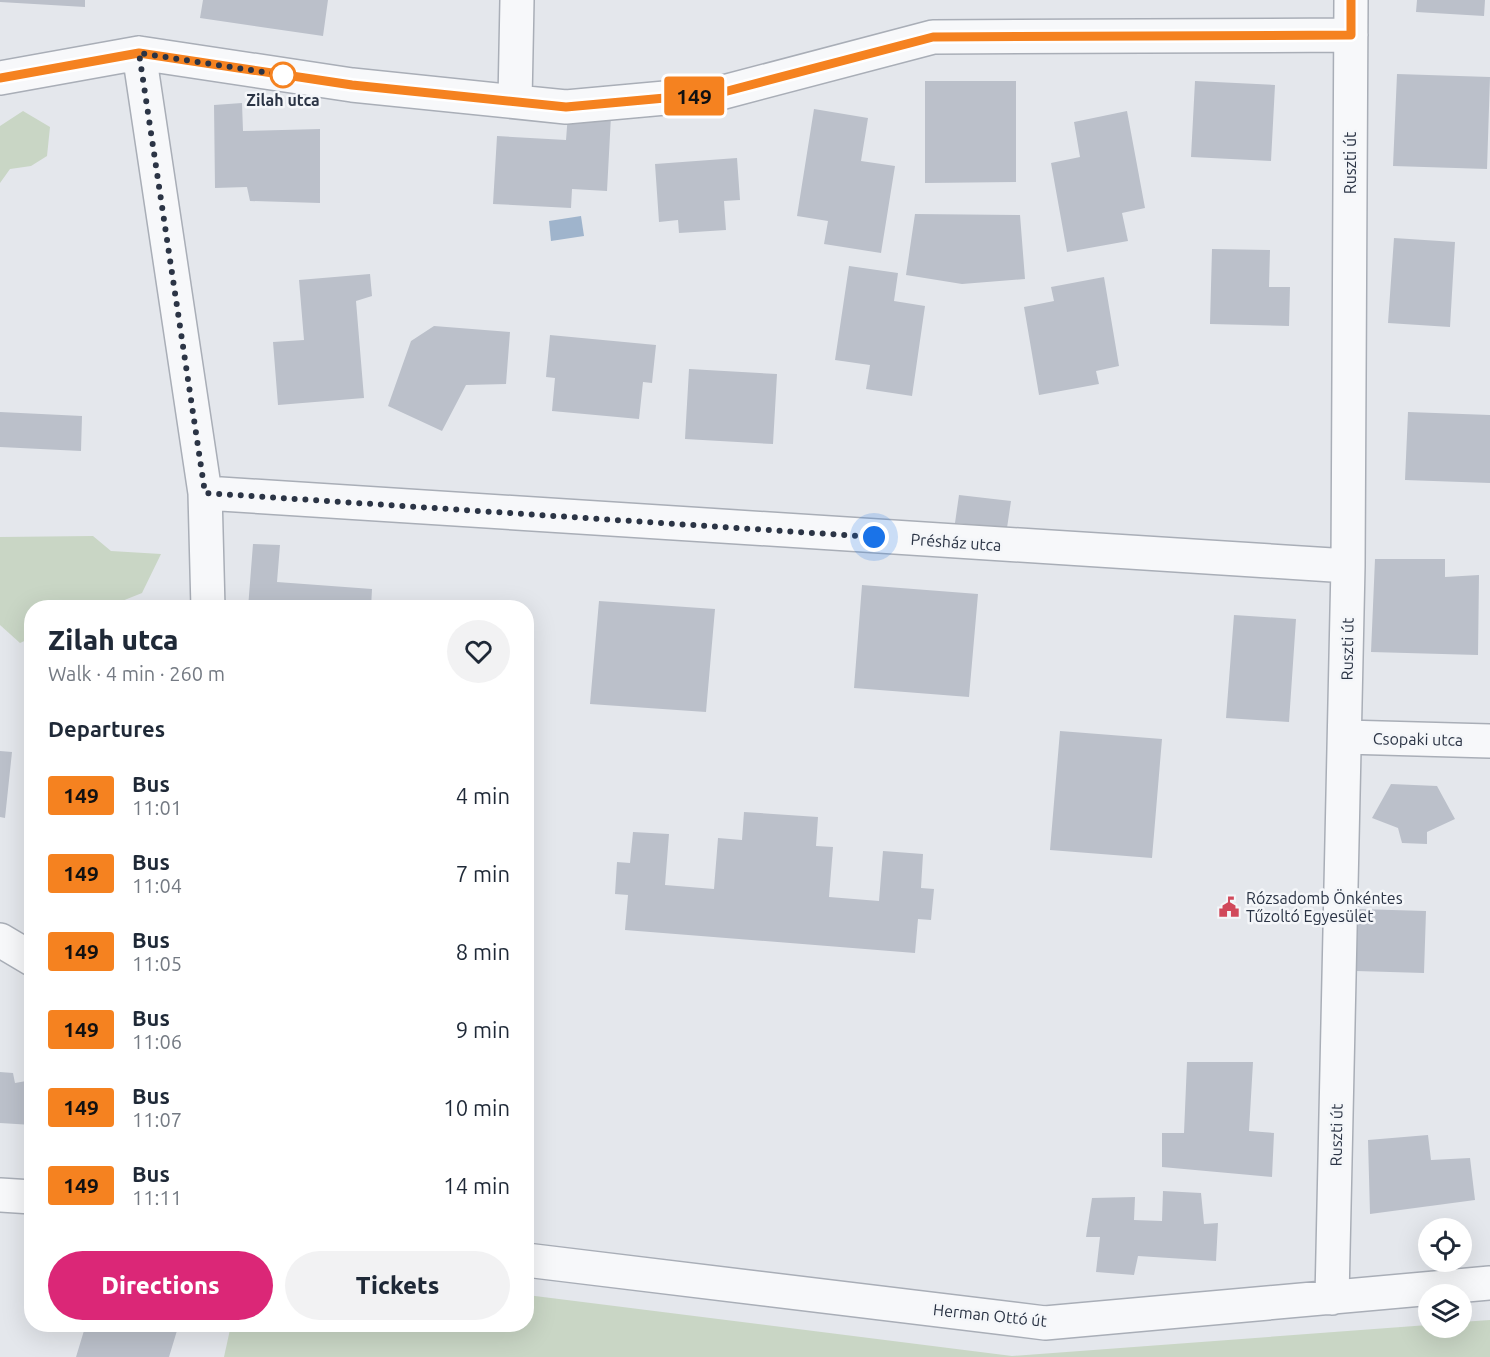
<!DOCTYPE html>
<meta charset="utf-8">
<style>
body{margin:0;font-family:Ubuntu,sans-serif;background:#f2f2f3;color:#1f2937;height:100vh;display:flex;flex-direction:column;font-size:22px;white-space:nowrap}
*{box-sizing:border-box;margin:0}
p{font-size:20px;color:#747a83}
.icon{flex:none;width:33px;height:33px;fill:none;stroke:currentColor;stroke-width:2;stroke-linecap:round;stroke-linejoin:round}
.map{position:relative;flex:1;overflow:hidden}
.panel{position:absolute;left:24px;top:600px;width:510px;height:732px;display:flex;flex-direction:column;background:#fff;border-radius:24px;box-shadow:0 6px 24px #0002}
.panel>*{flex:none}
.badge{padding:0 12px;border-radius:4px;font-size:21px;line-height:39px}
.fabs{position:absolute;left:1418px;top:1218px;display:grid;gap:12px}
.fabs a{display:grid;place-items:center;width:54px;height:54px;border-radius:50%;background:#fff;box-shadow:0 6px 24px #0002;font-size:30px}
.you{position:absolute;width:30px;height:30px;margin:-15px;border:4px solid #fff;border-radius:50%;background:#1a73e8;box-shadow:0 0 0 9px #1a73e833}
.map>.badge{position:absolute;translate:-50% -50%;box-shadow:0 0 0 3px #fff}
h2{padding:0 24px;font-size:22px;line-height:54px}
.round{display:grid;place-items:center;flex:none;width:63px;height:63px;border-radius:32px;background:#f2f2f3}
.headline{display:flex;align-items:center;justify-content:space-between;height:102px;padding:0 24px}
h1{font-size:28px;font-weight:800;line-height:45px}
.cta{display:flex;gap:12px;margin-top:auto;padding:12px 24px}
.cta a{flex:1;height:69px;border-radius:36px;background:#db2777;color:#fff;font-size:24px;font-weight:800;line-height:69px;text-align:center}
.cta a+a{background:#f2f2f3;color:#1f2937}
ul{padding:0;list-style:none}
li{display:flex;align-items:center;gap:18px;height:78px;padding:0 24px}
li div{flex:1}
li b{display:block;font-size:22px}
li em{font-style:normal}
li .badge{min-width:66px;font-weight:700;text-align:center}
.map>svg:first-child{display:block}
.green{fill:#c9d6c5}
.water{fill:#9fb4cc}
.building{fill:#bbc0ca}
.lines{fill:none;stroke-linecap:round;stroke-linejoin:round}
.minor-casing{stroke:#a9aeb7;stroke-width:36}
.minor{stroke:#f7f8fa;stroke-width:33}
.line-casing{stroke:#fff;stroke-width:14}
.line{stroke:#f58220;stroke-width:9}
.walk{stroke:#2b3445;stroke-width:6;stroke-dasharray:0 10.8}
.stop-dot{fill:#fff;stroke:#f58220;stroke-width:3}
.labels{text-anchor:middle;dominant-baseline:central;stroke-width:5;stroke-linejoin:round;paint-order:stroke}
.stop-label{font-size:16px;font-weight:bold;fill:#2b3445;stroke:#f4f6f9}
.street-label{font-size:16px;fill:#2b3445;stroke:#f4f6f9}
.poi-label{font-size:16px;fill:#2b3445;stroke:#f4f6f9;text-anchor:start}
</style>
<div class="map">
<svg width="1490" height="1357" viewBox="0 0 1490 1357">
<rect width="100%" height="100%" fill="#e4e7ec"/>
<path class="green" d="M23,111L50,127L47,156L31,166L10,169L0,183V126Z
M93,536L111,551L161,554L142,593L107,607L32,608L31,638L20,643L0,625V537Z
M527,1295L1012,1356L1428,1325V1328H1461V1322L1490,1320V1357H224L231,1325L526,1324Z"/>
<path class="water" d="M581,216L584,236L551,241L549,221Z"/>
<path class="building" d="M0,0H85V7L0,2Z
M203,0H328L323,36L200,18Z
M1417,0H1485L1484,16L1416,12Z
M1397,74L1490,77L1487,169L1393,166Z
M925,81H1016V182L925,183Z
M1195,81L1275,85L1271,161L1191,157Z
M242,103L243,131L320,129V203L250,201L247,187L215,188L214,105Z
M814,109L868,118L861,161L895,166L881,253L824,244L828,221L797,216Z
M1127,111L1145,208L1122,213L1128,241L1067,252L1051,163L1080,157L1074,122Z
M568,114L611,116L607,191L572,189L571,208L493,204L497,136L566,140Z
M737,158L740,200L724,201L726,230L679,233L678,220L659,222L655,164Z
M915,214L1020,215L1025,279L962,284L906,275Z
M1394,238L1455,242L1450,327L1388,323Z
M1212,249L1270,250L1269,287H1290L1289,326L1210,324Z
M849,266L898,273L894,301L925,306L912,396L866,389L870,365L835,360Z
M370,274L372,296L356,301L364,398L278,405L273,342L304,340L299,280Z
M1104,277L1119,366L1096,371L1099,384L1039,395L1024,307L1054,301L1051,287Z
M434,326L510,332L506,384L466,385L442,431L388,406L411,341Z
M550,335L656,345L652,383L643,382L639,419L552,411L555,378L546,377Z
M689,369L777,374L773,444L685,439Z
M0,412L82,416L81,451L0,447Z
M1408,412L1490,415V483L1405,480Z
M959,495L1011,501L1007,528L955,523Z
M253,544L280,545L277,582L372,589L371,608H248Z
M1375,559H1445V577L1479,575L1478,655L1371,652Z
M862,585L978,594L969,697L854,688Z
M599,601L715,609L706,712L590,704Z
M1234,615L1296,619L1289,722L1226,718Z
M1060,731L1162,739L1152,858L1050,850Z
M0,751L12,752L5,818L0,817Z
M1391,784L1437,786L1455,819L1427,832V844L1402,843L1398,828L1372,818Z
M744,812L818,817L816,846L833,847L829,897L879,901L883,851L923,854L921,888L934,889L931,920L918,919L915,953L625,930L628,895L615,894L617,862L630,863L633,832L669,834L665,885L714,889L718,838L742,840Z
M1358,909L1426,911L1424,973L1356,971Z
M1187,1062H1253L1249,1131L1274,1133L1272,1177L1162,1167V1133H1184Z
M0,1072L13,1073L15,1083L32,1080V1125L0,1123Z
M1428,1135L1431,1160L1470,1158L1475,1200L1370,1214L1368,1140Z
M1163,1191L1201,1193L1204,1224L1218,1223L1216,1261L1138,1256L1134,1275L1096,1272L1100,1237H1086L1092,1198L1135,1197L1134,1220L1162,1221Z
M86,1324H179L169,1357H76Z"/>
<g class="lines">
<g class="minor-casing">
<path id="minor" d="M139,53L205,493L208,608
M0,78L139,53L352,85L566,107L720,93L933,37L1351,35
M515,101L517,0
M205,493L1348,566
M1345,737L1490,741
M0,940L32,959
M0,1195L32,1197
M526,1260L1045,1323L1490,1283
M1332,1298L1348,566L1351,0"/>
</g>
<use href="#minor" class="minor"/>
</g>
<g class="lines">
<g class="line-casing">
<path id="line" d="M0,78L139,53L352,85L566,107L720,93L933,37L1351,35V0"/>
</g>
<use href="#line" class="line"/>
<path class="walk" d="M283,75L139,53L205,493L874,537"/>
</g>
<defs>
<g id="civic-bare" transform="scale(1.62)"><path d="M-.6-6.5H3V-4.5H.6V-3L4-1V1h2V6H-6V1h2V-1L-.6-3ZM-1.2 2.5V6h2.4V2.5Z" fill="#d1495b" stroke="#f4f6f9" stroke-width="2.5" paint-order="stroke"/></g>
</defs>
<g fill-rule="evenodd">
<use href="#civic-bare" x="1229" y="907"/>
</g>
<circle class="stop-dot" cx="283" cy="75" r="12"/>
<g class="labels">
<g class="stop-label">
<text x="283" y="100">Zilah utca</text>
</g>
<g class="street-label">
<text transform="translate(1350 163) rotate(-90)">Ruszti út</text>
<text transform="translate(956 542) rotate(4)">Présház utca</text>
<text transform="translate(1347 649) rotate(-89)">Ruszti út</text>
<text transform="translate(1418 739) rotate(1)">Csopaki utca</text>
<text transform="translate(1336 1135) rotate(-89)">Ruszti út</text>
<text transform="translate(990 1315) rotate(6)">Herman Ottó út</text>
</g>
<g class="poi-label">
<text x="1246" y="898">Rózsadomb Önkéntes<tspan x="1246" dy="18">Tűzoltó Egyesület</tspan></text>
</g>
</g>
</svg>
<div class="fabs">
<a><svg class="icon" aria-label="locate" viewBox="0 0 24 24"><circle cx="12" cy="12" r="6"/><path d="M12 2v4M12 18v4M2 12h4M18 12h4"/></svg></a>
<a><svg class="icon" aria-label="layers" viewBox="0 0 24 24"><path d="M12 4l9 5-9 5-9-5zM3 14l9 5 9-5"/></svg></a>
</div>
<div class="you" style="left:874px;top:537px"></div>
<b class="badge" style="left:694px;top:96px;background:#f58220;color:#111">149</b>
<section class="panel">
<div class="headline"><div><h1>Zilah utca</h1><p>Walk · 4 min · 260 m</p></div><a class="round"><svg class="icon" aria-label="heart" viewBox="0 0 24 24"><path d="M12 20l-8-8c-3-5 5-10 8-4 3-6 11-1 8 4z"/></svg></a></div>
<h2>Departures</h2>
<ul>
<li><span class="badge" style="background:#f58220;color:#111">149</span><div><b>Bus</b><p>11:01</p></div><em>4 min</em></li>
<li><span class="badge" style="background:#f58220;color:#111">149</span><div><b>Bus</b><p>11:04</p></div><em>7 min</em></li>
<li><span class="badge" style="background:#f58220;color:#111">149</span><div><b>Bus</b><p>11:05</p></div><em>8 min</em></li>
<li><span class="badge" style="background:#f58220;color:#111">149</span><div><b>Bus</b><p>11:06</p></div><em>9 min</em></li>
<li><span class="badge" style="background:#f58220;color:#111">149</span><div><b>Bus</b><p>11:07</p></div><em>10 min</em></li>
<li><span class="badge" style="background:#f58220;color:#111">149</span><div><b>Bus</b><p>11:11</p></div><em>14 min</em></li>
</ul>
<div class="cta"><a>Directions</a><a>Tickets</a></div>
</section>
</div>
